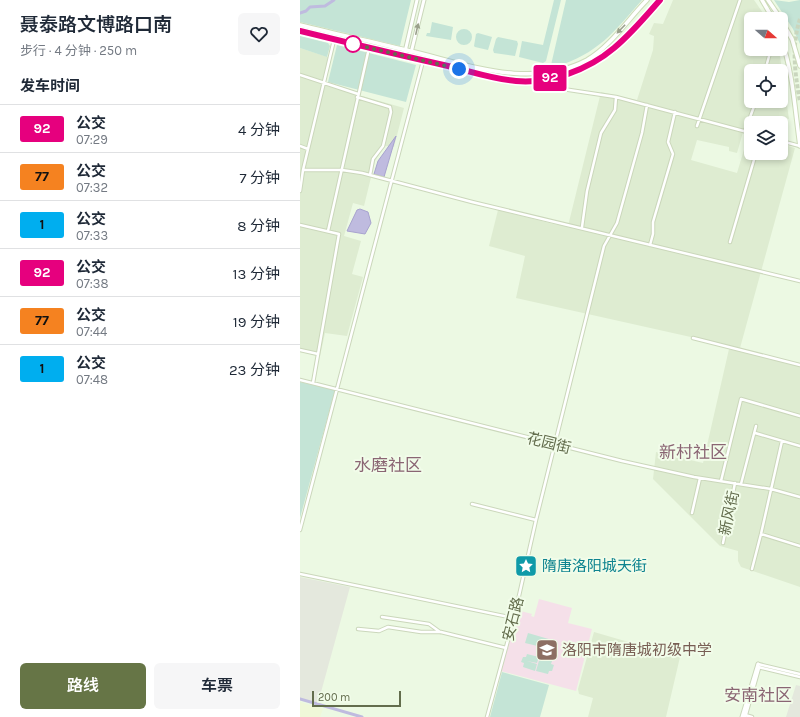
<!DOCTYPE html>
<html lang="zh">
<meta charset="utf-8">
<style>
body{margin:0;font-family:Karla,"Noto Sans SC",sans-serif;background:#f6f6f7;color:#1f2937;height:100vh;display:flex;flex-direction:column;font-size:15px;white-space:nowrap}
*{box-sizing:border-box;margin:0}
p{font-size:13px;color:#747a83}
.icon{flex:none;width:22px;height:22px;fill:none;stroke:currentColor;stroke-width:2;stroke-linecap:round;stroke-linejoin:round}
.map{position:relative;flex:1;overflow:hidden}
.side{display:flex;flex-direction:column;background:#fff;width:300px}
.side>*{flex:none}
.badge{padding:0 8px;border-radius:3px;font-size:14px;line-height:26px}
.needle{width:26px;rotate:110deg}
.fabs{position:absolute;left:444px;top:12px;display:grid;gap:8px}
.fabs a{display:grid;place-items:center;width:44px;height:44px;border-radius:6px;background:#fff;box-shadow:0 2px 6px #0003;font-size:20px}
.scale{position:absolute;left:12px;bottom:10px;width:89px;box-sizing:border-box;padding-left:4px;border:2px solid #636d4d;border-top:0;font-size:11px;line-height:14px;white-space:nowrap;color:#636d4d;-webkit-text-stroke:3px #f1fce9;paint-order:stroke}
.you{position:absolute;width:20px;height:20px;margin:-10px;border:3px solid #fff;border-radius:50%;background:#1a73e8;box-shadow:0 0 0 6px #1a73e833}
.map>.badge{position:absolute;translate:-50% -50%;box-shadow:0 0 0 2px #fff}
h2{padding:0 20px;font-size:15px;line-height:36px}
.round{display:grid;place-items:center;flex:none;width:42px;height:42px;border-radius:6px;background:#f6f6f7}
.head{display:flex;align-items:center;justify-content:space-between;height:68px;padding:0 20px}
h1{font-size:19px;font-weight:600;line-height:30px}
.primary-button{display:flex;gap:8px;margin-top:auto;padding:8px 20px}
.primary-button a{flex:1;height:46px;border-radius:6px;background:#667546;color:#fff;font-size:16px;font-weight:600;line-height:46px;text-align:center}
.primary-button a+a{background:#f6f6f7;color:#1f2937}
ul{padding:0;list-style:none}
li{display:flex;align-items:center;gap:12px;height:48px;padding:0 20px;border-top:1px solid #e0e1e3}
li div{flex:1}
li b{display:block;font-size:15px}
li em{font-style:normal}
li .badge{min-width:44px;font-weight:700;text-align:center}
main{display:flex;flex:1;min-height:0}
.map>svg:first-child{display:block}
.residential{fill:#deecd1;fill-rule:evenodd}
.commercial{fill:#eff8d8}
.industrial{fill:#e4e8dd}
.education{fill:#f5e0e9}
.green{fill:#c4e4d6}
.water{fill:#bfbbdf;stroke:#a8a3cf}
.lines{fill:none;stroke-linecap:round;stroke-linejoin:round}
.canal{stroke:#bfbbdf;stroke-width:3}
.primary-tunnel{stroke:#cad6be;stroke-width:4;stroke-dasharray:4 2;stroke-linecap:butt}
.minor-casing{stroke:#cbd7bb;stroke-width:4.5}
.tertiary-casing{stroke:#cbd7bb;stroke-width:5}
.secondary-casing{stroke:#cddbba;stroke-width:5.5}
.minor{stroke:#fff;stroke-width:2.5}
.tertiary{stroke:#fff;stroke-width:3}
.secondary{stroke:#fff;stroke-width:3.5}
.oneway{fill:#9aa08b}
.line-casing{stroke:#fff;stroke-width:9}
.line{stroke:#e6007e;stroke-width:6}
.walk{stroke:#636d4d;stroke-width:4;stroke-dasharray:0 7.2}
.stop-dot{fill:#fff;stroke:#e6007e;stroke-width:2}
.labels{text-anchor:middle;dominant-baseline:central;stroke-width:4;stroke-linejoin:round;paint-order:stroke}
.street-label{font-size:15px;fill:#636d4d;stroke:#f1fce9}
.culture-label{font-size:15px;fill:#0d838f;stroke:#f1fce9;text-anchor:start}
.education-label{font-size:15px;fill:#785e54;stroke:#f1fce9;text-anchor:start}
.quarter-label{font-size:17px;fill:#8a6573;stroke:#f1fce9}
</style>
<main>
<section class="side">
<div class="head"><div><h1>聂泰路文博路口南</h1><p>步行 · 4 分钟 · 250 m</p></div><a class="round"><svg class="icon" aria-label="heart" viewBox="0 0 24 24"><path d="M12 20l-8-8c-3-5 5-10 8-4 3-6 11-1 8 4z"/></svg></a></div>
<h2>发车时间</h2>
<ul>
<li><span class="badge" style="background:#e6007e;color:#fff">92</span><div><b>公交</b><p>07:29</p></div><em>4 分钟</em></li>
<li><span class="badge" style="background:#f58220;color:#111">77</span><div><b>公交</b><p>07:32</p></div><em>7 分钟</em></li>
<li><span class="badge" style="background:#00aeef;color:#111">1</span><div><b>公交</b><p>07:33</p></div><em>8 分钟</em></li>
<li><span class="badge" style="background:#e6007e;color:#fff">92</span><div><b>公交</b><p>07:38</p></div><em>13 分钟</em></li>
<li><span class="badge" style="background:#f58220;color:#111">77</span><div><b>公交</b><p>07:44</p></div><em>19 分钟</em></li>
<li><span class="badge" style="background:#00aeef;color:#111">1</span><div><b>公交</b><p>07:48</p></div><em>23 分钟</em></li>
</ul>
<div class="primary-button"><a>路线</a><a>车票</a></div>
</section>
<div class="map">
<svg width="500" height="717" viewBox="0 0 500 717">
<rect width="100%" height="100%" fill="#ecf9e3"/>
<path class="residential" d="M373,0H454L467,19H451V49H479L489,119L480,116L477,123H451V153H481V144L495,148L440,348L216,298L225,256L189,246L198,210L253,224L268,226L301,92L337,100L353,50L354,36L349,34L354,23L363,24ZM451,71H481V101H451ZM443,132L449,133L437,173L391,160L397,140L429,147V151L437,153Z
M0,48L31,58L24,85L104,108L94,147L85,146L75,161L64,206L53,203L44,236L61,241L52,274L63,277L47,336L25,333L20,356L0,352Z
M429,349L500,366V587L441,567L438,561V551L420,546L353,479L356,452L403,463Z
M294,632L380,657L366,717H288L293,698L279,694L278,689Z"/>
<path class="commercial" d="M0,702L23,709L20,717H0Z"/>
<path class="industrial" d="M0,577L50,587L18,703L0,698Z
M496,685L500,686V717H486Z"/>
<path class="education" d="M239,599L272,608L268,623L292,629L276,691L201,671L217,610L232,614L231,616L234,617Z"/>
<path class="green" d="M0,0H111L100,46L0,22Z
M254,0H261L246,61L243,63L219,57L222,41L243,45Z
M266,0H342C313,33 299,53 255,67L251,65Z
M474,0L489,2L500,0V44L493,29Z
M132,22L153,27L151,40L126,36L127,33H130Z
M156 37a8 8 0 1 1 16 0a8 8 0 1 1-16 0Z
M178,33L192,37L188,50L175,47L174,46L176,34Z
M0,36L28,43L30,46L27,57L0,48Z
M198,37L217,41L218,44L215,56L194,53L193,50L196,39Z
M37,45L116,65L106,102L28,82Z
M0,382L35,390L0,518Z
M228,633L252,640L250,649L225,643Z
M227,654L239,657L237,663L227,661L237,664L235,671L223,667L224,663L221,662L223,657H226Z
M240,657L252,661L251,664L254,665L252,671H249L248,674L236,671L238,664L250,668L238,664Z
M202,672L249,685L240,717H190Z"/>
<path class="water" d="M96,136L84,177L74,174L78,161Z
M60,209L68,212L71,223L65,234L47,231L57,210Z"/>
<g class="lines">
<path class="canal" d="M0,13L6,11L10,7L25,6L34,0
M0,699L62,717"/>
<path class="primary-tunnel" d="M500,19C491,46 495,74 500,102"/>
<g class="minor-casing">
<path id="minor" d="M465,71L471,49
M0,75L58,94
M256,88L316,97L451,133
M57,97L90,107L91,112L83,146L73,159L70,175
M397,126L440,0
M445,131L456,101
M481,141L500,146
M0,146L8,149
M3,170H42L62,173L172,202L500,281
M0,191L3,170L34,40
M0,225L39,234L13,383
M282,227L287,191L301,133L315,110L316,97
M28,231L69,48
M430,242L456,153
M350,245L353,234V222L373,154L368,142L375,112
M393,338L500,365
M0,350L18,354
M0,380L322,461L394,477L471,489L500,497
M455,433L500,446
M421,481L441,399L500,416
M441,484L456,426
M172,504L236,520L304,246L317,223L342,133L347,105
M392,513L400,478
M0,530L123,61
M461,534L500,546
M423,543L435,483
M452,569L461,534L482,441
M0,574L214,618
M82,617L129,624L140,632
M58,629L79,631L88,627L121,632H141L206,648
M458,664L500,674
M458,667L500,677
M445,715L452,717
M187,717L214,618L236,520"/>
</g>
<g class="tertiary-casing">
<path id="tertiary" d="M104,56L117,0
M110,57L124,0
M442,717L458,664
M445,717L459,667"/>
</g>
<g class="secondary-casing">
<path id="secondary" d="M462,0L473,19
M468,0L481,19
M481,20L492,39L500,66
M0,25C36,34 73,42 110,51C167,64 230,90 287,60C311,46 328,19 347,0
M0,31C49,43 98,55 148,66C170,71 192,79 216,81C250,84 288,70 314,48C332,34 346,16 360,0
M481,38C493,72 495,111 500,146"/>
</g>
<use href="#minor" class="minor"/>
<use href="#tertiary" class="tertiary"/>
<use href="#secondary" class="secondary"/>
</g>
<defs><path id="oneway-solid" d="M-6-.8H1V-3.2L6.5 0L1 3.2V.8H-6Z"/></defs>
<g class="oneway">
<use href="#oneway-solid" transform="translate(117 29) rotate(-77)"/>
<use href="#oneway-solid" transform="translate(321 29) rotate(134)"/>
</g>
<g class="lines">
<g class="line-casing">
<path id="line" d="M0,31C49,43 98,55 148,66C170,71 192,79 216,81C250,84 288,70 314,48C331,34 346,16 360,0"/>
</g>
<use href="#line" class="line"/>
<path class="walk" d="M53,44L159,69"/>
</g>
<defs>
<g id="sight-square" transform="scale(1.15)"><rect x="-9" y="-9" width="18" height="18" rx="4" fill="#0f9aa8" stroke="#f1fce9"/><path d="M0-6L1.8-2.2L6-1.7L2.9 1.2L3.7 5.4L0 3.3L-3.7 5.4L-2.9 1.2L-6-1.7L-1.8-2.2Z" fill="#fff"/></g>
<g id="school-square" transform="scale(1.15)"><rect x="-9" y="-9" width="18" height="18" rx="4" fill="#8d6e63" stroke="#f1fce9"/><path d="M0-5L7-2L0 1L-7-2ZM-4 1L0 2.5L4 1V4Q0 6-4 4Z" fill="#fff"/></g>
</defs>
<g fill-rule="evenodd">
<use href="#sight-square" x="226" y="566"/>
<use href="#school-square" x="247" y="650"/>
</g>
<circle class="stop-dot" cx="53" cy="44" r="8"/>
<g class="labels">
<g class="street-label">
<text transform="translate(249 443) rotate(14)">花园街</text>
<text transform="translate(429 513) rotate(-78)">新风街</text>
<text transform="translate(213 619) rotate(-76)">安石路</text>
</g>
<g class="culture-label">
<text x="242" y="566">隋唐洛阳城天街</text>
</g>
<g class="education-label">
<text x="262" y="650">洛阳市隋唐城初级中学</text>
</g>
<g class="quarter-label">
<text x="393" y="452">新村社区</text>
<text x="88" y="465">水磨社区</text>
<text x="458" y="695">安南社区</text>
</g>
</g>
</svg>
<div class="fabs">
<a><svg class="needle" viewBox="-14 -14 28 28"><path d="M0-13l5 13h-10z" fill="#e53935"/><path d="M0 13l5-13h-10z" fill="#747a83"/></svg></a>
<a><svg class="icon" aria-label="locate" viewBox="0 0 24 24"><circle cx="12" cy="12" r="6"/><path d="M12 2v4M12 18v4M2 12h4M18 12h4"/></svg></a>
<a><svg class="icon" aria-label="layers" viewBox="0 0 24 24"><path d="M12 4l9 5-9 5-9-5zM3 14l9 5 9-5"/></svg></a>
</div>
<div class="scale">200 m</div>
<div class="you" style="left:159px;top:69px"></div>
<b class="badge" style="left:250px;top:78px;background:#e6007e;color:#fff">92</b>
</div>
</main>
